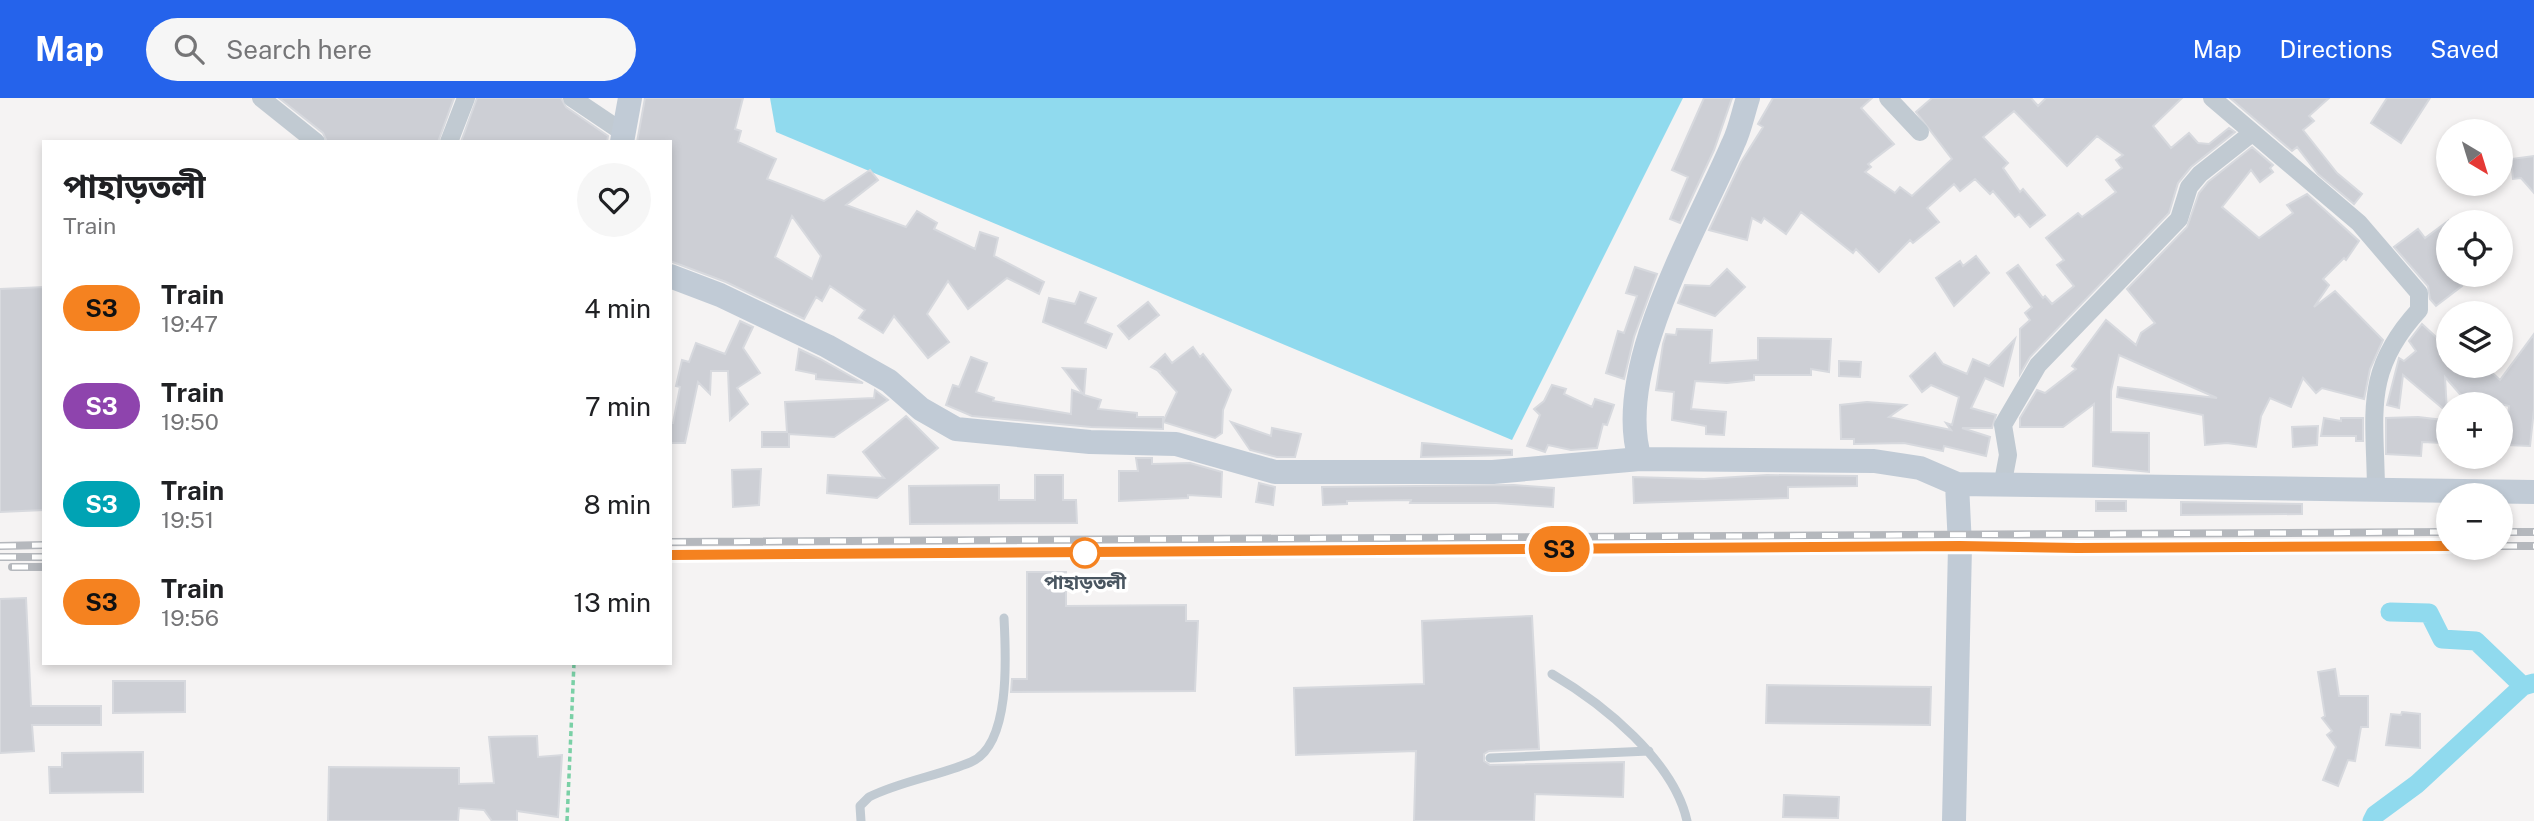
<!DOCTYPE html>
<meta charset="utf-8">
<style>
body{margin:0;font-family:"Public Sans","Noto Sans Bengali",sans-serif;background:#f6f6f6;color:#202124;height:100vh;display:flex;flex-direction:column;font-size:26px;white-space:nowrap}
*{box-sizing:border-box;margin:0}
p{font-size:23px;color:#757577}
.icon{flex:none;width:38px;height:38px;fill:none;stroke:currentColor;stroke-width:2;stroke-linecap:round;stroke-linejoin:round}
.map{position:relative;flex:1;overflow:hidden}
.panel{position:absolute;left:42px;top:42px;width:630px;height:525px;display:flex;flex-direction:column;background:#fff;border-radius:0px;box-shadow:0 4px 10px #0003}
.panel>*{flex:none}
.badge{padding:0 14px;border-radius:23px;font-size:24px;line-height:46px}
.needle{width:46px;rotate:142deg}
.tools{position:absolute;left:2436px;top:21px;display:grid;gap:14px}
.tools a{display:grid;place-items:center;width:77px;height:77px;border-radius:50%;background:#fff;box-shadow:0 4px 10px #0003;font-size:35px}
.map>.badge{position:absolute;translate:-50% -50%;box-shadow:0 0 0 4px #fff}
.round{display:grid;place-items:center;flex:none;width:74px;height:74px;border-radius:37px;background:#f6f6f6}
.headline{display:flex;align-items:center;justify-content:space-between;height:119px;padding:0 21px}
h1{font-size:33px;font-weight:700;line-height:52px}
ul{padding:0;list-style:none}
li{display:flex;align-items:center;gap:21px;height:98px;padding:0 21px}
li div{flex:1}
li b{display:block;font-size:26px}
li em{font-style:normal}
li .badge{min-width:77px;font-weight:700;text-align:center}
header{display:flex;align-items:center;gap:42px;box-sizing:border-box;height:98px;padding:0 35px;background:#2563eb;color:#fff}
header strong{font-size:33px}
nav{display:flex;gap:38px;margin-inline-start:auto;font-size:24px}
.search{width:490px;height:63px;background:#f6f6f6;display:flex;align-items:center;gap:18px;box-sizing:border-box;padding:0 24px;border-radius:38px;color:#757577;font-size:26px}
.map>svg:first-child{display:block}
.water{fill:#90daee}
.lines{fill:none;stroke-linecap:round;stroke-linejoin:round}
.canal{stroke:#90daee;stroke-width:19}
.building{fill:#cdcfd5;stroke:#d7d9de;stroke-width:2;fill-rule:evenodd}
.path{stroke:#7ad0a6;stroke-width:3.5;stroke-dasharray:5 3.5;stroke-linecap:butt}
.lane{stroke:#c1cad2;stroke-width:9}
.street{stroke:#c1cad2;stroke-width:18}
.secondary{stroke:#c1cbd6;stroke-width:24}
.rail-casing{stroke:#b5b8bd;stroke-width:8}
.rail{stroke:#fff;stroke-width:5;stroke-dasharray:16;stroke-linecap:butt}
.line-casing{stroke:#fff;stroke-width:16}
.line{stroke:#f58220;stroke-width:10}
.stop-dot{fill:#fff;stroke:#f58220;stroke-width:3.5}
.labels{text-anchor:middle;dominant-baseline:central;stroke-width:7;stroke-linejoin:round;paint-order:stroke}
.stop-label{font-size:19px;font-weight:bold;fill:#4a5661;stroke:#fff}
</style>
<header>
<strong>Map</strong>
<div class="search"><svg class="icon" aria-label="search" viewBox="0 0 24 24"><circle cx="10" cy="10" r="6"/><path d="M15 15l6 6"/></svg>Search here</div>
<nav><a>Map</a><a>Directions</a><a>Saved</a></nav>
</header>
<div class="map">
<svg width="2534" height="723" viewBox="0 0 2534 723">
<rect width="100%" height="100%" fill="#f5f3f3"/>
<path class="water" d="M770,0H1683L1512,342L776,34Z"/>
<g class="lines">
<path class="canal" d="M2390,514L2429,515L2442,541L2476,543L2523,588
M2372,723L2375,717L2417,686L2523,588L2534,585"/>
</g>
<path class="building" d="M279,0H454L438,44H327L323,35Z
M477,0H561L566,9L608,38L607,44H461Z
M645,0H743L735,31L741,33L738,44L776,61L767,81L824,103L870,72L878,82L846,107L906,129L917,113L937,125L934,131L975,151L980,134L998,140L994,158L1044,184L1039,196L1007,180L968,211L948,183L927,216L949,244L928,260L894,218L883,235L859,220L865,212L830,188L822,203L816,199L804,221L726,184L670,163V44H637ZM792,118L821,158L812,181L775,159Z
M1704,0H1732L1714,52L1680,125L1670,121L1688,79L1672,72Z
M1773,0H1872L1861,10L1894,46L1868,66L1871,69L1865,74L1895,95L1900,89L1912,98L1952,61L1916,14L1932,0H2031L2038,8L2046,0H2182L2153,28L2171,50L2189,35L2198,45L2209,46L2229,30L2235,34L2191,69L2178,85L2169,115L2030,259L2020,276V231L2030,222L2025,215L2032,209L2007,175L2018,167L2043,200L2045,198L2052,206L2074,188L2057,167L2064,162L2046,140L2078,115L2082,119L2116,94L2106,82L2122,70L2116,62L2123,57L2097,38L2067,68L2014,13L1983,39L2008,65L2003,70L2020,94L2023,91L2045,117L2030,129L2019,116L2015,119L1993,93L1990,96L1975,81L1960,93L1954,86L1927,110L1939,124L1913,145L1910,142L1879,174L1856,151L1853,155L1801,114L1786,136L1764,120L1761,125L1752,120L1747,142L1709,132L1741,64L1763,29L1758,26Z
M2230,0H2329L2309,18L2314,23L2303,32L2337,75L2362,96L2354,106L2318,76L2297,49L2292,53Z
M2387,0H2430L2401,45L2371,25Z
M2252,49L2273,67L2270,70L2273,74L2260,84L2251,72L2222,109L2259,140L2293,115L2287,107L2307,96L2359,143L2346,162L2344,160L2323,181L2329,187L2314,209L2335,193L2383,242L2370,271L2364,301L2322,290L2316,295L2303,280L2291,309L2270,300L2261,318L2256,349L2227,345L2205,347L2203,317L2117,299L2118,289L2217,300L2119,257L2111,293V334L2149,335V374L2093,368L2094,306L2063,329H2020V320L2037,292L2045,295L2076,271L2072,268L2106,222L2136,247L2141,235L2155,225L2127,191L2187,129L2199,95L2208,84Z
M2534,58V95L2521,80L2513,81L2511,61Z
M2448,123V155L2440,162L2448,172V177H2453L2462,188L2436,208L2430,201L2428,188L2394,149L2418,131L2425,140Z
M1976,158L1989,175L1954,208L1936,180L1960,163L1963,168Z
M1635,169L1657,176L1634,239L1624,281L1606,275L1618,233L1624,235L1637,198L1626,195Z
M1727,171L1745,189L1715,218L1678,205L1685,187L1710,188Z
M44,189V412L0,414V191Z
M1080,194L1096,200L1085,225L1112,236L1106,250L1043,224L1049,200L1075,206Z
M1148,204L1159,217L1129,241L1118,228Z
M740,223L753,229L743,250L760,275L737,290L748,306L730,322L728,273H711L710,296L698,284L685,345H670V325H673L680,289L676,288L682,262L689,264L696,245L725,256Z
M2422,226L2448,250V268H2485L2500,282L2534,236V311L2530,348L2506,347L2509,308L2471,299L2466,303L2445,279L2447,314L2403,277L2399,310L2387,307L2399,260L2404,263L2416,253L2409,243Z
M1677,231L1712,232L1710,265L1758,262V240L1831,241L1829,274L1811,271V277H1754V282L1727,285L1695,283L1691,311L1726,314L1724,337L1706,336V328L1672,322L1674,294L1656,292L1663,246L1666,236L1676,237Z
M2015,241L2003,288L1985,280L1971,310L1996,317L1992,330H1962L1990,339L1986,358L1944,348L1943,353L1904,345L1854,346V341H1841L1840,307L1867,304L1906,307L1889,319L1951,332L1946,325L1952,327L1959,299L1931,287L1922,294L1910,278L1935,255L1943,266L1967,276L1973,261L1989,268Z
M1193,249L1200,259L1203,256L1231,292L1223,312L1222,335L1215,340L1163,324L1177,294L1159,274H1161L1151,269L1165,256L1172,265Z
M799,251L820,261L863,285L816,281V276L796,272Z
M971,259L987,265L976,294L994,300L993,303L1071,316L1072,292L1083,296L1063,270L1086,271L1084,297L1101,302L1098,311L1137,315V319H1163V331L1091,329L972,318L946,307L953,287L959,289Z
M1839,263L1861,264L1860,279L1839,278Z
M1552,287L1566,291L1564,296L1592,309L1595,301L1614,307L1607,327L1603,326L1597,350L1571,352L1548,347L1545,354L1527,348L1540,317L1534,311L1544,303Z
M875,292L888,302L834,339L789,336V349H762V334H787L785,304L874,300Z
M906,318L938,350L877,400L827,395L828,377L884,380L863,354Z
M2418,319L2443,322L2442,345L2422,344L2421,358L2386,356V320Z
M2324,320L2341,323V320H2363V343H2356V338H2321Z
M1231,324L1271,338L1272,330L1301,336L1295,359H1277L1250,352Z
M2318,328L2317,347L2293,349L2292,329Z
M1422,345L1512,352V357L1421,359Z
M1136,360H1152V366L1190,365L1222,374L1221,399L1188,397V400L1119,403V373H1138Z
M761,371L759,407L733,409L732,372Z
M1035,377H1063V402H1076L1077,425L910,426L909,388L999,387V402H1035Z
M1767,377L1857,378V388L1788,389V400L1634,405L1633,379L1704,381Z
M1259,385L1275,389L1273,407L1256,404Z
M1514,387L1554,390L1553,409L1496,405H1410L1411,402L1347,403V406L1323,407L1322,389Z
M2096,403H2126V413H2096Z
M2181,404L2302,406V416L2181,417Z
M1027,474H1066V508L1186,507V523H1198L1195,593L1011,594L1012,581H1027Z
M26,500L31,608H101V627H32L34,653L0,655V501Z
M1532,518L1539,651L1489,653L1484,656V663L1490,667L1624,664L1623,699L1535,696L1534,723H1414L1416,653L1296,657L1294,590L1424,586L1422,523Z
M2335,571L2339,598H2368V629H2361L2355,663L2348,662L2338,688L2323,682L2336,649L2327,637L2332,633L2322,620L2325,618L2318,574Z
M113,583H185V614L113,615Z
M1767,587L1931,589L1930,627L1766,625Z
M2402,614L2420,616V650L2386,647L2391,616L2401,617Z
M537,638L538,659L562,657L558,719L517,713V723H492L484,712L459,710L458,723H328L329,669L459,670V686L494,685L489,639Z
M143,654V694L50,695L49,669H62V655Z
M1784,697L1839,699L1838,720L1783,719Z"/>
<g class="lines">
<path class="path" d="M567,723L574,565"/>
<path class="lane" d="M1552,576C1603,606 1674,663 1687,723
M1490,660L1649,653
M861,723L860,708L869,699C901,683 938,678 971,664C1011,647 1006,558 1004,520"/>
<path class="street" d="M261,0L316,44
M572,0L624,35
M1888,0L1920,34
M2212,0L2359,125L2419,195V212C2363,273 2375,314 2376,390
M449,44L466,0
M2002,389L2008,357L2003,327L2038,267L2179,121L2189,89L2200,76L2252,35"/>
<path class="secondary" d="M1748,0C1743,15 1740,32 1733,46C1698,129 1612,271 1640,361L1874,363L1920,370L1957,386L1960,448L1954,723
M622,44L630,0
M670,178L720,197L827,248L889,283L921,311L956,331L1090,344L1176,346L1275,374H1493L1640,361
M1957,386L2534,394"/>
<g class="rail-casing">
<path id="rail" d="M2501,434H2534
M670,444L2448,434
M0,448L44,447
M2501,448H2534
M670,457L1960,448H2448
M0,459H44
M12,469H44"/>
</g>
<use href="#rail" class="rail"/>
</g>
<g class="lines">
<g class="line-casing">
<path id="line" d="M670,457L1960,448L2077,450L2448,448"/>
</g>
<use href="#line" class="line"/>
</g>
<circle class="stop-dot" cx="1085" cy="455" r="14"/>
<g class="labels">
<g class="stop-label">
<text x="1085" y="484">পাহাড়তলী</text>
</g>
</g>
</svg>
<div class="tools">
<a><svg class="needle" viewBox="-14 -14 28 28"><path d="M0-13l5 13h-10z" fill="#e53935"/><path d="M0 13l5-13h-10z" fill="#757577"/></svg></a>
<a><svg class="icon" aria-label="locate" viewBox="0 0 24 24"><circle cx="12" cy="12" r="6"/><path d="M12 2v4M12 18v4M2 12h4M18 12h4"/></svg></a>
<a><svg class="icon" aria-label="layers" viewBox="0 0 24 24"><path d="M12 4l9 5-9 5-9-5zM3 14l9 5 9-5"/></svg></a>
<a>+</a>
<a>−</a>
</div>
<b class="badge" style="left:1559px;top:451px;background:#f58220;color:#111">S3</b>
<section class="panel">
<div class="headline"><div><h1>পাহাড়তলী</h1><p>Train</p></div><a class="round"><svg class="icon" aria-label="heart" viewBox="0 0 24 24"><path d="M12 20l-8-8c-3-5 5-10 8-4 3-6 11-1 8 4z"/></svg></a></div>
<ul>
<li><span class="badge" style="background:#f58220;color:#111">S3</span><div><b>Train</b><p>19:47</p></div><em>4 min</em></li>
<li><span class="badge" style="background:#8e44ad;color:#fff">S3</span><div><b>Train</b><p>19:50</p></div><em>7 min</em></li>
<li><span class="badge" style="background:#00a3b4;color:#fff">S3</span><div><b>Train</b><p>19:51</p></div><em>8 min</em></li>
<li><span class="badge" style="background:#f58220;color:#111">S3</span><div><b>Train</b><p>19:56</p></div><em>13 min</em></li>
</ul>
</section>
</div>
